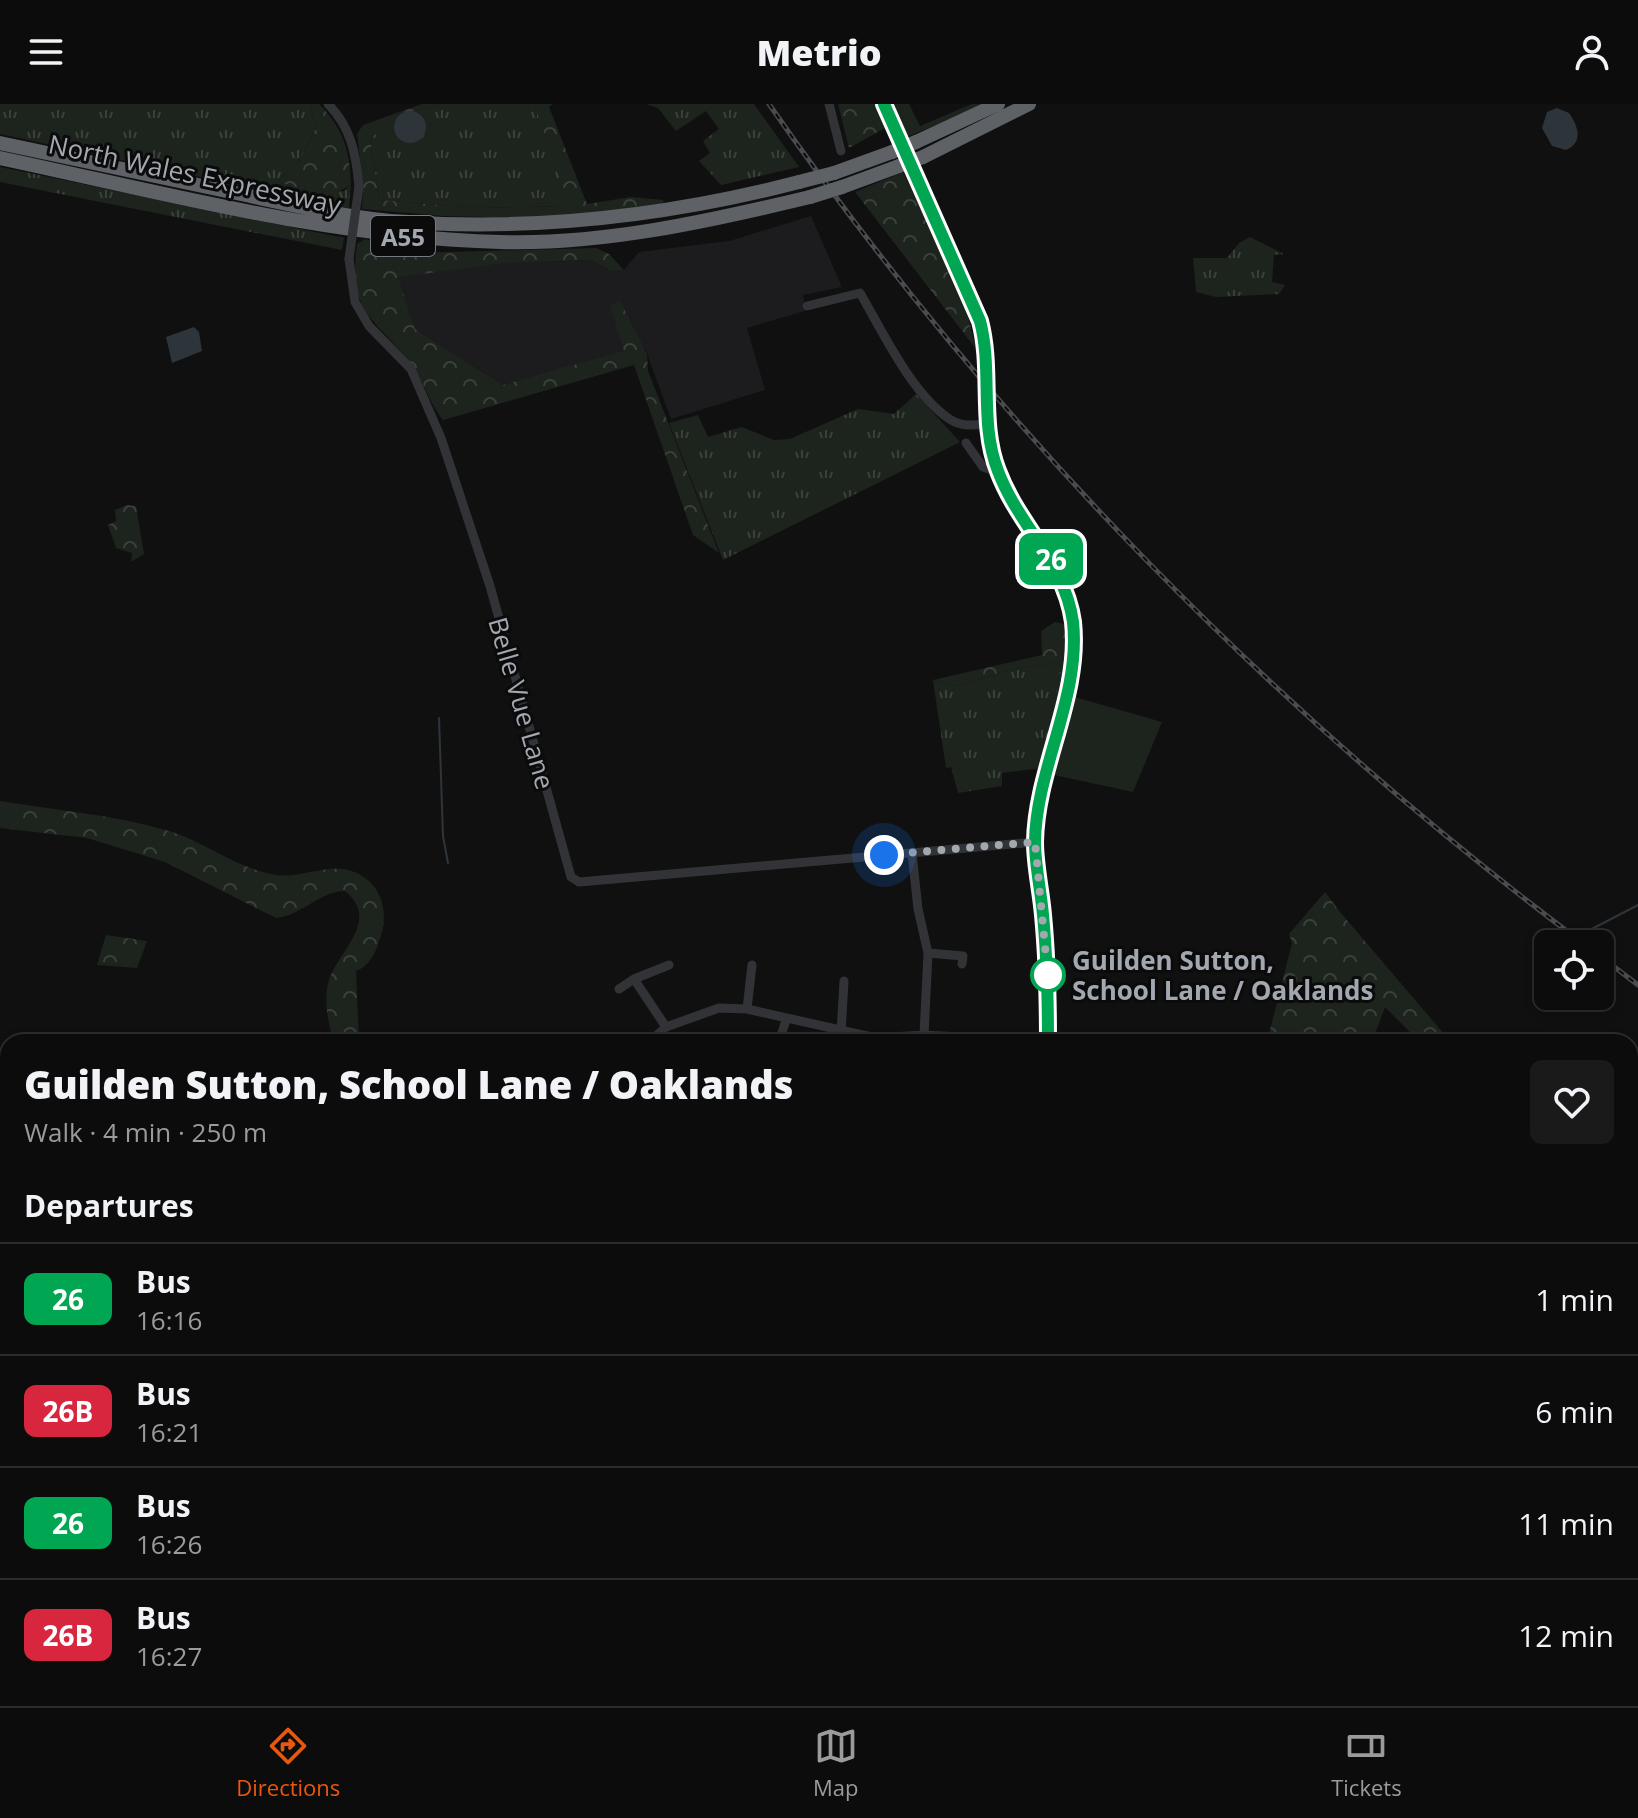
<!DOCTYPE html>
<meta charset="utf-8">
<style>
body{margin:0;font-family:"Open Sans",sans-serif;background:#1a1a1b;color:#f1f3f6;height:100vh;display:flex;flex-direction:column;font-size:30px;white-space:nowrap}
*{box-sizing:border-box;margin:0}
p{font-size:26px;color:#9a9b9d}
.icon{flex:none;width:44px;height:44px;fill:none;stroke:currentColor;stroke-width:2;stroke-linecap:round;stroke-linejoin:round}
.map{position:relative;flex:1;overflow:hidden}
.panel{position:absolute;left:0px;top:930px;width:1638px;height:672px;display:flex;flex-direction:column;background:#0c0c0d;border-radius:24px 24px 0 0;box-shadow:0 4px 12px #0003,0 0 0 2px #2c2c2e}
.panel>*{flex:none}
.badge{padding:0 16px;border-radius:12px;font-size:28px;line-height:52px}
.controls{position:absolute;left:1534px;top:826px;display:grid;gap:16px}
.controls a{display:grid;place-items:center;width:80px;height:80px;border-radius:12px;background:#0c0c0d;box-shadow:0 4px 12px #0003,0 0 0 2px #2c2c2e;font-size:40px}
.you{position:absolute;width:40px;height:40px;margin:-20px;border:6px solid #fff;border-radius:50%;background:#1a73e8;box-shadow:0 0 0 12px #1a73e833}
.map>.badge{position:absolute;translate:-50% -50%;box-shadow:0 0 0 4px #fff}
h2{padding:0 24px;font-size:30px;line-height:72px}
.round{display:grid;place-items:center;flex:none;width:84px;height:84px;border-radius:12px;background:#1a1a1b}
.summary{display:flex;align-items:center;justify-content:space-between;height:136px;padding:0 24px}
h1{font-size:38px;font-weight:800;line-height:60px}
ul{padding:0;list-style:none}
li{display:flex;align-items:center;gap:24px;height:112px;padding:0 24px;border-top:2px solid #2c2c2e}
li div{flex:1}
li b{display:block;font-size:30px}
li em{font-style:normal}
li .badge{min-width:88px;font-weight:700;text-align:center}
header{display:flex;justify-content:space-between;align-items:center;height:104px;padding:0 24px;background:#0c0c0d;font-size:36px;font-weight:800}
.tabs{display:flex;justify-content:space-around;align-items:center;height:112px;border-top:2px solid #2c2c2e;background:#0c0c0d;font-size:22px;color:#9a9b9d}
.tabs a{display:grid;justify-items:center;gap:4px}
.tabs .active{color:#ea580c}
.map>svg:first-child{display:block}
.built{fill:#1c1c1e}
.grass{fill:url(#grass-tufts)}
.forest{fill:url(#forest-crowns)}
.park{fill:#1d231d}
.water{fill:#2d353a}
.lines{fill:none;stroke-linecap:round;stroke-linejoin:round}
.stream{stroke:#2d353a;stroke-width:2}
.minor{stroke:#323336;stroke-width:9}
.highway{stroke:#5e6166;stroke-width:14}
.rail-casing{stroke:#494b4f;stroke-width:5}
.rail{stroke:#0b0b0c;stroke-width:2;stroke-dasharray:6;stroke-linecap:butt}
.minor-bridge{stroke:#323336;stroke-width:9}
.highway-bridge{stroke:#5e6166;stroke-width:14}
.line-casing{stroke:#fff;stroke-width:18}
.line{stroke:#00a651;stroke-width:12}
.walk{stroke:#a3a8b0;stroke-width:8;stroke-dasharray:0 14.4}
.stop-dot{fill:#fff;stroke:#00a651;stroke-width:4}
.labels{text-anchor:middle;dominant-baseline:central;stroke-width:6;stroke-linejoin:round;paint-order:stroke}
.shield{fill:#0b0b0c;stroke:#75797f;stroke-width:2}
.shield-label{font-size:24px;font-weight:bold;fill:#a3a8b0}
.street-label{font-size:26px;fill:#a3a8b0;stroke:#0b0b0c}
.stop-label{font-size:26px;font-weight:bold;fill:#a3a8b0;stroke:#0b0b0c;text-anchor:start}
</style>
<header><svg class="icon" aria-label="menu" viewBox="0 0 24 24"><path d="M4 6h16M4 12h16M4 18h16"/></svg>Metrio<svg class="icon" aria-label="person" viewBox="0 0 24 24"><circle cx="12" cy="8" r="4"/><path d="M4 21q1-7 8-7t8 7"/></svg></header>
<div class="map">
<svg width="1638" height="1602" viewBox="0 0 1638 1602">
<defs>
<pattern id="grass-tufts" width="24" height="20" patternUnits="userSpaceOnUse" patternTransform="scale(2)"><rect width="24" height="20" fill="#1d231d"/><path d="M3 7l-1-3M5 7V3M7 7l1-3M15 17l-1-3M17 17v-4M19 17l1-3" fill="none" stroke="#3b403b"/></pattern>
<pattern id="forest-crowns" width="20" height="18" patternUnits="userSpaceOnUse" patternTransform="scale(2)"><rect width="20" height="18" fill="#1d231d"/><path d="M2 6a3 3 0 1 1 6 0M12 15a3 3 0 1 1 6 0" fill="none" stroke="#3b403b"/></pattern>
</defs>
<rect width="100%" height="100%" fill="#101011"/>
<path class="built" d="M811,112L842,183L803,191L805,207L747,224L765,286L671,315L645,244L503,281L415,225L397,172L506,159L592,156L611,167L624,166L639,148L729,137Z"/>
<path class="grass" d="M0,0H310L316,24L300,56L278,77L344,87L351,80L349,105L0,30Z
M441,0H534L571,102L478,104L379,96L370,34L407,9Z
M646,0H754L799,63L721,81L699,57L710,49L703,37L719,25L706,7L676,27L658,4Z
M888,0H909L920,22L972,0H988L904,34Z
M0,63L344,134L342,146L0,78Z
M1250,133L1284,150L1274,151L1272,178L1285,181L1279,190L1216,193L1196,188L1193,154H1227L1239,139Z
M916,290L960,338L723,456L669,319L698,311L708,333L742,323L774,336L790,335L858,305L894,310Z
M1059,559L1061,568L1051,612L1054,615L1042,664L1002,669V682L958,689L951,663L946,664L933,576L957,582L1012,565Z
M0,1451L8,1478V1594H107L109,1602H0Z"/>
<path class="forest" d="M310,0H319C343,24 350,47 351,80C333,97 299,83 277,78L300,56L316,24Z
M422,0H441L407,9L370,34L379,96L478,104L570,102L534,0H553L549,3L587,100L631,93L663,96L664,102L534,114L443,112L362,105L363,80L357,30L363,21Z
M838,0H875L885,24L849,44Z
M903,68L963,193L976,245L855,88Z
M365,135L414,149L596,144L609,150L624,166L611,167L592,156L506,159L398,173L415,225L503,281L624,247L610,201L620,197L647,250L648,267L719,449L693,431L634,261L443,316C429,299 425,279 412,262C377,213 347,213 357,140Z
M127,401L136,402L144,450L131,458L132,449L116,444L108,421L116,417L115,406Z
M1055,518L1065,520C1076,550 1061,586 1054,615L1050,612L1061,568L1059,559L1012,565L957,582L933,576L1042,551L1041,527Z
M0,697C55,706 115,711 169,727C206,738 237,765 276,771C307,775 336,753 365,774C384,787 388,814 380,834C376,848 370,862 356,867L359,938H334C328,918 323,896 329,876C339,846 381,816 345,787C320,787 301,812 276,814L165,758L87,734L0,724Z
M1325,788L1340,808L1451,938H1420L1385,903L1372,938H1267L1292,839L1289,830Z
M106,831L147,837L137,864L97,861Z"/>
<path class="park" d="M1071,592L1162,618L1133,688L1054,671Z"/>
<path class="water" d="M1557,4L1569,9C1578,22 1584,38 1566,46L1552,42L1542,24L1547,8Z
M394 23a16 16 0 1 1 32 0a16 16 0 1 1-32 0Z
M194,223L199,228L202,247L172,259L166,233Z"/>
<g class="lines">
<path class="stream" d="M439,614L443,732L448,759
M1586,828L1638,801"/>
<path class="minor" d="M328,0C351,23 356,50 359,82
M829,0L841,47
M884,0L980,217L986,265
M349,155L355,198L369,222L411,265L441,334L490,482L571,773L579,778L602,776L1035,738
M807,202L860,189C883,228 912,291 951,316C962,323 976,321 988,320
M987,305L998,368L1050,454L1068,494L1072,514L1074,537L1071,569L1035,738L1048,874V938
M966,339L983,363L998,368
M912,749L918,805L928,849
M634,875L669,861
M619,885L634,875L666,923
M747,905L752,861
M841,929L844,877
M924,931L928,849L963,852L962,860
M649,938L666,923L719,904L747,905L876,934L924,931L960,933L978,938
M779,938L786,916
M1630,1546L1638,1544
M682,1594L683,1602
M984,1602L987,1594"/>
<path class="highway" d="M916,38L998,0
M0,39C77,56 154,72 231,88C284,99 338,112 391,117C531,128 664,113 799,78
M923,53L1029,0
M0,54C165,89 330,134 500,138C603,141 710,117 810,93
M834,69L892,48
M842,83L899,62"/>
<g class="rail-casing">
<path id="rail" d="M769,0C991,320 1272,607 1584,840
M1600,852L1638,881"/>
</g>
<use href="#rail" class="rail"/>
<path class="minor-bridge" d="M349,155L359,82
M986,265L987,305"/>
<path class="highway-bridge" d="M892,48L916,38
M899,62L923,53
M799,78L834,69
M810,93L842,83"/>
</g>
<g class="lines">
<g class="line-casing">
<path id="line" d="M884,0L980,217C993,266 979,319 998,367C1018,421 1065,459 1073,518C1081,593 1036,664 1035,738C1035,762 1041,787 1043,811C1047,853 1048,895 1048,938"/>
</g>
<use href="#line" class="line"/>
<path class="walk" d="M884,751L1035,738L1048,874V871"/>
</g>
<circle class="stop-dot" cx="1048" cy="871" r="16"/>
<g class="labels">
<rect class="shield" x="371" y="112" width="64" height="40" rx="6"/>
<g class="shield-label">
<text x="403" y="132">A55</text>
</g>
<g class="street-label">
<text transform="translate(195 70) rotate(12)">North Wales Expressway</text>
<text transform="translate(522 599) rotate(74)">Belle Vue Lane</text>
</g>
<g class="stop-label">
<text x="1072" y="856">Guilden Sutton,<tspan x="1072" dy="30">School Lane / Oaklands</tspan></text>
</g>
</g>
</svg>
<div class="controls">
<a><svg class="icon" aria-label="locate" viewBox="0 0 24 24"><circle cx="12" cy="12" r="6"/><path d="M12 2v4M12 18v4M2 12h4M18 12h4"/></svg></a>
</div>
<div class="you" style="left:884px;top:751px"></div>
<b class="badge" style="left:1051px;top:455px;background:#00a651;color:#fff">26</b>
<section class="panel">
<div class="summary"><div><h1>Guilden Sutton, School Lane / Oaklands</h1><p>Walk · 4 min · 250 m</p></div><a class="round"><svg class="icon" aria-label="heart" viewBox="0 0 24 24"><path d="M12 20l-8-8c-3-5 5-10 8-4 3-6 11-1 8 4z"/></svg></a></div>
<h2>Departures</h2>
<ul>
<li><span class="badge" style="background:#00a651;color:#fff">26</span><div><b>Bus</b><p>16:16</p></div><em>1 min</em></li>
<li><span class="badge" style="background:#d7263d;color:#fff">26B</span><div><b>Bus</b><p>16:21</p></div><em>6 min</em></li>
<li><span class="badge" style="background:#00a651;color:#fff">26</span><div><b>Bus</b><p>16:26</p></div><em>11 min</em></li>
<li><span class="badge" style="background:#d7263d;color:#fff">26B</span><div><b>Bus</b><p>16:27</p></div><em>12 min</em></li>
</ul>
</section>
</div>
<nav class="tabs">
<a class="active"><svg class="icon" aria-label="directions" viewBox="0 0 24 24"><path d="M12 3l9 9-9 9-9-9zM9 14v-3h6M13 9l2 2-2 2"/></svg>Directions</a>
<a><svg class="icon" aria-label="map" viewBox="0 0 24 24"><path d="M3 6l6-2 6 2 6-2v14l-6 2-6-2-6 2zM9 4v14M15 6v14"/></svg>Map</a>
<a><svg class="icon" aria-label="tickets" viewBox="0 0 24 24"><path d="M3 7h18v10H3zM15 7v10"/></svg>Tickets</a>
</nav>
